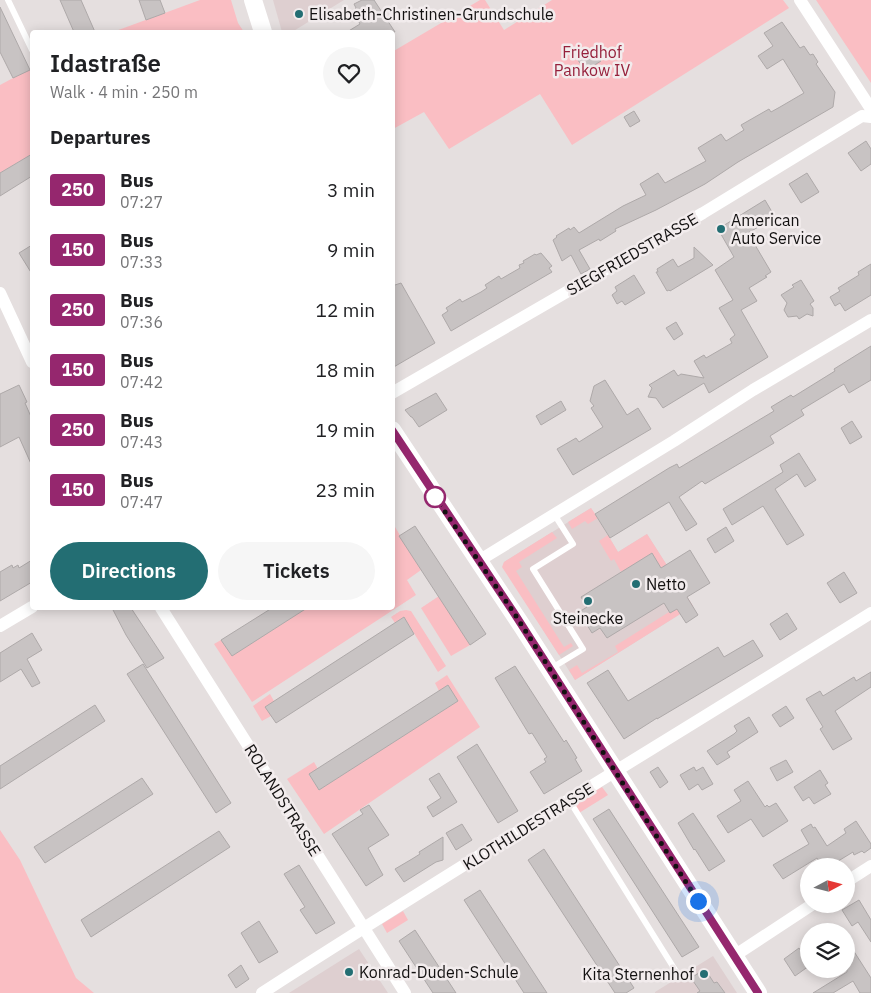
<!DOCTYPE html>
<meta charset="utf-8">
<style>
body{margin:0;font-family:"IBM Plex Sans",sans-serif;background:#f6f6f6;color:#202124;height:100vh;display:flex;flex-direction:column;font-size:19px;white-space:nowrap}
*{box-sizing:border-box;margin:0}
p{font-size:16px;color:#757577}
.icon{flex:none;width:28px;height:28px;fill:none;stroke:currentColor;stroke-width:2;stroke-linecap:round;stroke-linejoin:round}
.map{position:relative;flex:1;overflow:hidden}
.details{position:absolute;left:30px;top:30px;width:365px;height:580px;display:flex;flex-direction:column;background:#fff;border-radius:5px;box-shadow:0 2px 12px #0003}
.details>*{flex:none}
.badge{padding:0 10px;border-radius:4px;font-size:18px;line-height:32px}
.needle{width:32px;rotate:83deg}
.fabs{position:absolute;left:800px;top:858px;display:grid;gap:10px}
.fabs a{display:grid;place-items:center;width:55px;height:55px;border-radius:50%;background:#fff;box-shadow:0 2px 12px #0003;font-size:25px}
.you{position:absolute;width:25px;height:25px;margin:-12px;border:4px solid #fff;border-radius:50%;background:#1a73e8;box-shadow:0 0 0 8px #1a73e833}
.map>.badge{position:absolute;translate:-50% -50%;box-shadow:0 0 0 2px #fff}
h2{padding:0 20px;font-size:19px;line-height:45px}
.round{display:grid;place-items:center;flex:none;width:52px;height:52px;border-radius:26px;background:#f6f6f6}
.overview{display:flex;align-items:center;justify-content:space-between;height:85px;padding:0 20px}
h1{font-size:24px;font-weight:600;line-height:38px}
.primary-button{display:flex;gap:10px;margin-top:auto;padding:10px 20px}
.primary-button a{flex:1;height:58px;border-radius:30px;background:#236e73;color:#fff;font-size:20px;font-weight:600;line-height:58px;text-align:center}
.primary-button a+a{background:#f6f6f6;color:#202124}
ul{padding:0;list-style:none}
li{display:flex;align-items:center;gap:15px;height:60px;padding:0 20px}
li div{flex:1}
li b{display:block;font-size:19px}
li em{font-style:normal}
li .badge{min-width:55px;font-weight:700;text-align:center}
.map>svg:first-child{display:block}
.built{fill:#decfd0}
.green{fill:#fabec3}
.building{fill:#c8c3c3;stroke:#aea9a9}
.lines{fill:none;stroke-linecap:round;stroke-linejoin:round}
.service{stroke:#fff;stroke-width:6}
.minor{stroke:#fff;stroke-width:12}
.secondary{stroke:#fff;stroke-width:18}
.line-casing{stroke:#fff;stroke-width:11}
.line{stroke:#95276e;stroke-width:8}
.walk{stroke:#131111;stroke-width:5;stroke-dasharray:0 9}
.poi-dot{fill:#236e73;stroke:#f2eced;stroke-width:2}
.stop-dot{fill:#fff;stroke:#95276e;stroke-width:2.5}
.labels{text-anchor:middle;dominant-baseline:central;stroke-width:5;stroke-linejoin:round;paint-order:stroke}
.poi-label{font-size:16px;fill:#131111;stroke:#f2eced;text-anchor:start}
.park-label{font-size:16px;fill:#96213c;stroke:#f2eced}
.street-label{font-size:16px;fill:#131111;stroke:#f2eced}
</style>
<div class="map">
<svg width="871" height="993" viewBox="0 0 871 993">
<rect width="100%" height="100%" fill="#e5dfdf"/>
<path class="built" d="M273,0H344L292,32H282Z
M591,508L618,552L647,534L693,606L575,680L503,567L504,562Z
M359,949L388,993H289Z
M713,956L737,993H655V992Z"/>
<path class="green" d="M200,0H231L238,23L244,32H113Z
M480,0H485L504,30L552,0H783L789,8L572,145L540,94L449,149L424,112L393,129L392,52Z
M816,0H871V83Z
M32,68V154L0,173V85Z
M591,508L598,518L588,524L585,521L572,529L568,522Z
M395,527L421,570L407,580L416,595L252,702L214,644L221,640L232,656L307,608H392V529Z
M552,532L557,538L519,562L522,567L516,571L564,647L571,643L573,646L559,655L502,567L504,562Z
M647,534L693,606L575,680L569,670L577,665L582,673L618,652L615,646L669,612L670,613L683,605L652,553L621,572L614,559L611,561L599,541L608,535L618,552Z
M439,596L470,645L451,656L421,608Z
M406,610L411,611L446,666L438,672L404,617L395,623L391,617L400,611Z
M447,675L480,727L324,834L287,779L314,762L318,769L309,775L319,790L458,701L448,685L439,691L435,683Z
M270,694L274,701L271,716L262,721L253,706Z
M602,787L608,795L579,813L574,804Z
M0,830L20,860L76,978L94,993H0Z
M403,911L408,920L387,933L382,924Z"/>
<path class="building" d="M60,0H81L95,32H74Z
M139,0H160L165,13L146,20Z
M362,0H374L395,32H347L360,24L353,11L356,8L354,4Z
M0,7L30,70L13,78L0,52Z
M782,22L800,48L804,46L810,55L813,54L818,62L816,64L835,92L833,107L738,162L705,184L656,210L615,229L616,231L600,241L599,239L579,250L590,269L581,274L571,255L562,261L553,240L557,237L556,236L569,228L570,230L574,227L579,233L623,206L646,195L640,184L658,173L665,183L706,161L698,148L721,134L726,141L744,130L741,125L769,109L771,112L780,107L804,93L783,59L767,69L758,56L773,46L764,33Z
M594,50L601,61L585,71L578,60Z
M634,111L640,121L630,127L624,117Z
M866,141L871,149V164L861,171L848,153Z
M32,154V176L0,196V173Z
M807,173L819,192L801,203L789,184Z
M765,200L775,217L748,233L771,272L765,276L767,277L749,288L757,301L741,310L768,357L709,393L704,383L663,408L656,398L648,397L652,388L649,385L674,370L678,376L681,374L704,378L694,361L704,355L706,358L732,343L730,339L735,335L719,308L733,300L715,270L734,257L718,229Z
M32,245V274L19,253Z
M694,247L713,265L670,291L669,290L667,291L656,272H658L657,269L673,259L678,267L694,258Z
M541,253L552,266L549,268L552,272L451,331L442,315L448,311L446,308L460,299L462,302L481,292L487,288L485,285L499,276L501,279L520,268L519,265L524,263L523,261L535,254L536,255Z
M871,264V295L845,311L840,303L835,306L830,297L840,291L838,288L859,275L858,272Z
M634,275L645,293L625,305L622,301L617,304L612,295L617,291L615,287Z
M801,280L814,301L810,304L813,308V316L807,314L799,319L797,316L788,317L784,310L787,303L781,295L794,287L792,285Z
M401,283L435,343L392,368V286Z
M676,322L683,334L674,340L666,328Z
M871,346V380L849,393L844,384L801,410L804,415L770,436L774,443L705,484L702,481L679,497L697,524L686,531L669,502L610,538L595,514L669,468L677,464L679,468L774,411L771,407L791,395L793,397L835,371L834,369Z
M605,380L627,415L638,408L651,429L573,475L557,449L576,438L579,442L603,427L591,408L594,406L590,401L594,386Z
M19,385L27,402L25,403L32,419V466L19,437L0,447V394Z
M436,393L447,410L419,427L412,417H411L405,410Z
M561,401L566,410L541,425L536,416Z
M852,421L862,437L850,444L841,428Z
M799,453L816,480L805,487L797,474L775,489L804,535L787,545L763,506L732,525L723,509L783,472L780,465Z
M415,526L486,634L470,645L399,536Z
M726,527L734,541L715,553L707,539Z
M690,550L710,583L687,597L698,615L686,623L677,609L670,613L664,603L607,638L600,628L592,633L579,612L587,607L581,597L652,553L661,568Z
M32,560V582L0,601V572L12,565L13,568L18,565L19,568Z
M844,572L857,593L840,603L827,583Z
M112,608H131L164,658L147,668L126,635Z
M272,608H307L232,656L221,640Z
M787,613L797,629L780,640L770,624Z
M404,617L414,634L276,723L265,707Z
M32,633L42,650L27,659L40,683L32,687L21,669L0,682V653Z
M753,640L763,656L657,719V718L624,739L587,683L608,670L628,701L718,647L724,657Z
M143,664L231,803L216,813L127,674Z
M515,666L564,742L566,740L577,758L575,759L582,771L544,794L530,772L546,762L544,759L547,757L532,733L529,734L495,678Z
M871,672V687L835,711L852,739L833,750L820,729L823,727L806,699L820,691L823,696L854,677L856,681Z
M448,685L458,701L319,790L309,774Z
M95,705L105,721L0,789V766Z
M786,706L794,718L780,727L772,715Z
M749,717L758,732L727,752L730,757L717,765L707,751L734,734L737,731L734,726Z
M477,744L518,811L498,823L457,757Z
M786,760L793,772L777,781L770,768Z
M658,767L668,782L660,788L650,772Z
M694,767L696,771L703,767L713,784L702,790L698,784L689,790L680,775Z
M820,770L828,783L825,785L831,794L814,804L809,797L803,801L794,787Z
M439,773L457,802L433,817L427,807L441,798L429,779Z
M142,778L153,794L45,863L34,847Z
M748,781L765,807L767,805L769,807L776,803L788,821L763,837L751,819L728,833L717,816L741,801L734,790Z
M369,805L389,835L368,848L383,875L366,886L332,834L363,814L360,810Z
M609,809L699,947L682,957L593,819Z
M693,813L725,861L709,871L695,849L694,850L678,823Z
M856,821L871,844V848L864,853L862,851L854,855L853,852L830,866H822L817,858L783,879L773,865L809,844L801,830L811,824L813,828L815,827L827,846L846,833L844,829Z
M462,824L472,840L456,850L446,833Z
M219,831L230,847L91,937L81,920Z
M443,837V860L436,862L404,882L395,869L412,859L420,854L419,852Z
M544,849L634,988L626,993H615L528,860Z
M299,865L335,923L316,934L300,910L305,907L284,874Z
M480,890L547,993H524L464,900Z
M859,900L871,920V942L858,922L852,926L842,910Z
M259,921L278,952L259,963L241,933Z
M415,930L456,993H433L399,941Z
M846,939L871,978V993H860L853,981L833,993H813L847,972Z
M799,948L809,963V966L795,976L784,959Z
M241,965L249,979L236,988L228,975Z
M705,969L714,983L717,982L725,993H697L700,991L691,978Z"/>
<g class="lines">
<path class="service" d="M8,0L32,50
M550,669L583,649L533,569L573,544L554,514
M569,800L677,973"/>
<path class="minor" d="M800,0L871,109
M0,293L32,362
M392,393L703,213L862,116L871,117
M480,560L674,441L753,390L871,320
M161,608L405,993
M0,626L32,607
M846,882L871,866
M734,956L813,904
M262,993C463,863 668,740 871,613"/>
<path class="secondary" d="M253,0L263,32
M392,430L522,626L758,993"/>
</g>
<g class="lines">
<g class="line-casing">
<path id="line" d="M392,430L514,613L758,993"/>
</g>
<use href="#line" class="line"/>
<path class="walk" d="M435,497L514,613L698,901"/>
</g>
<g class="poi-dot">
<circle cx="299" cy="14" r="5"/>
<circle cx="721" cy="229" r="5"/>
<circle cx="636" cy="584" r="5"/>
<circle cx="588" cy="601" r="5"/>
<circle cx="349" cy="972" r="5"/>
<circle cx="704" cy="974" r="5"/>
</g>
<circle class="stop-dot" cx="435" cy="497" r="10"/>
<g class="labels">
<g class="poi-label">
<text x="309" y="14">Elisabeth-Christinen-Grundschule</text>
<text x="731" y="220">American<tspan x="731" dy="18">Auto Service</tspan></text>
<text x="646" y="584">Netto</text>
<text x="588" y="618" text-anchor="middle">Steinecke</text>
<text x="359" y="972">Konrad-Duden-Schule</text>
<text x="694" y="974" text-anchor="end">Kita Sternenhof</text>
</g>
<g class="park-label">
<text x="592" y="52">Friedhof<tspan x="592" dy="18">Pankow IV</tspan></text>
</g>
<g class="street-label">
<text transform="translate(632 254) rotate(-30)">SIEGFRIEDSTRASSE</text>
<text transform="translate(283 800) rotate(58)">ROLANDSTRASSE</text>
<text transform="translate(528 826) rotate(-32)">KLOTHILDESTRASSE</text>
</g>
</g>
</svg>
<div class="fabs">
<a><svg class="needle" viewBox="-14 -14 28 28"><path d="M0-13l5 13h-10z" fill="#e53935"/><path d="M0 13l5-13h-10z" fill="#757577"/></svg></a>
<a><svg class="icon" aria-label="layers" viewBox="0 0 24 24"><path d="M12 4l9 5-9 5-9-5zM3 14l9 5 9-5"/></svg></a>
</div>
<div class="you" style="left:698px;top:901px"></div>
<section class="details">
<div class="overview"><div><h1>Idastraße</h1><p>Walk · 4 min · 250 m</p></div><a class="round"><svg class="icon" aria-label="heart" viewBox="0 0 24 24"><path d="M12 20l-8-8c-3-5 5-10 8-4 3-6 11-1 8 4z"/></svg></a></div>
<h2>Departures</h2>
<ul>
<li><span class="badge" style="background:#95276e;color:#fff">250</span><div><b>Bus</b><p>07:27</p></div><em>3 min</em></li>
<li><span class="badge" style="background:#95276e;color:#fff">150</span><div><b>Bus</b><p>07:33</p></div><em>9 min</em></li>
<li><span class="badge" style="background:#95276e;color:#fff">250</span><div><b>Bus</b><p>07:36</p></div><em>12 min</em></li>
<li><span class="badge" style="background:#95276e;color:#fff">150</span><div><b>Bus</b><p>07:42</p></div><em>18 min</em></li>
<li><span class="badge" style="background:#95276e;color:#fff">250</span><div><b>Bus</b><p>07:43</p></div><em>19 min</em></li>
<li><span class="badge" style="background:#95276e;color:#fff">150</span><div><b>Bus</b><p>07:47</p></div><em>23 min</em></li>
</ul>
<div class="primary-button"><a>Directions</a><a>Tickets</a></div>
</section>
</div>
